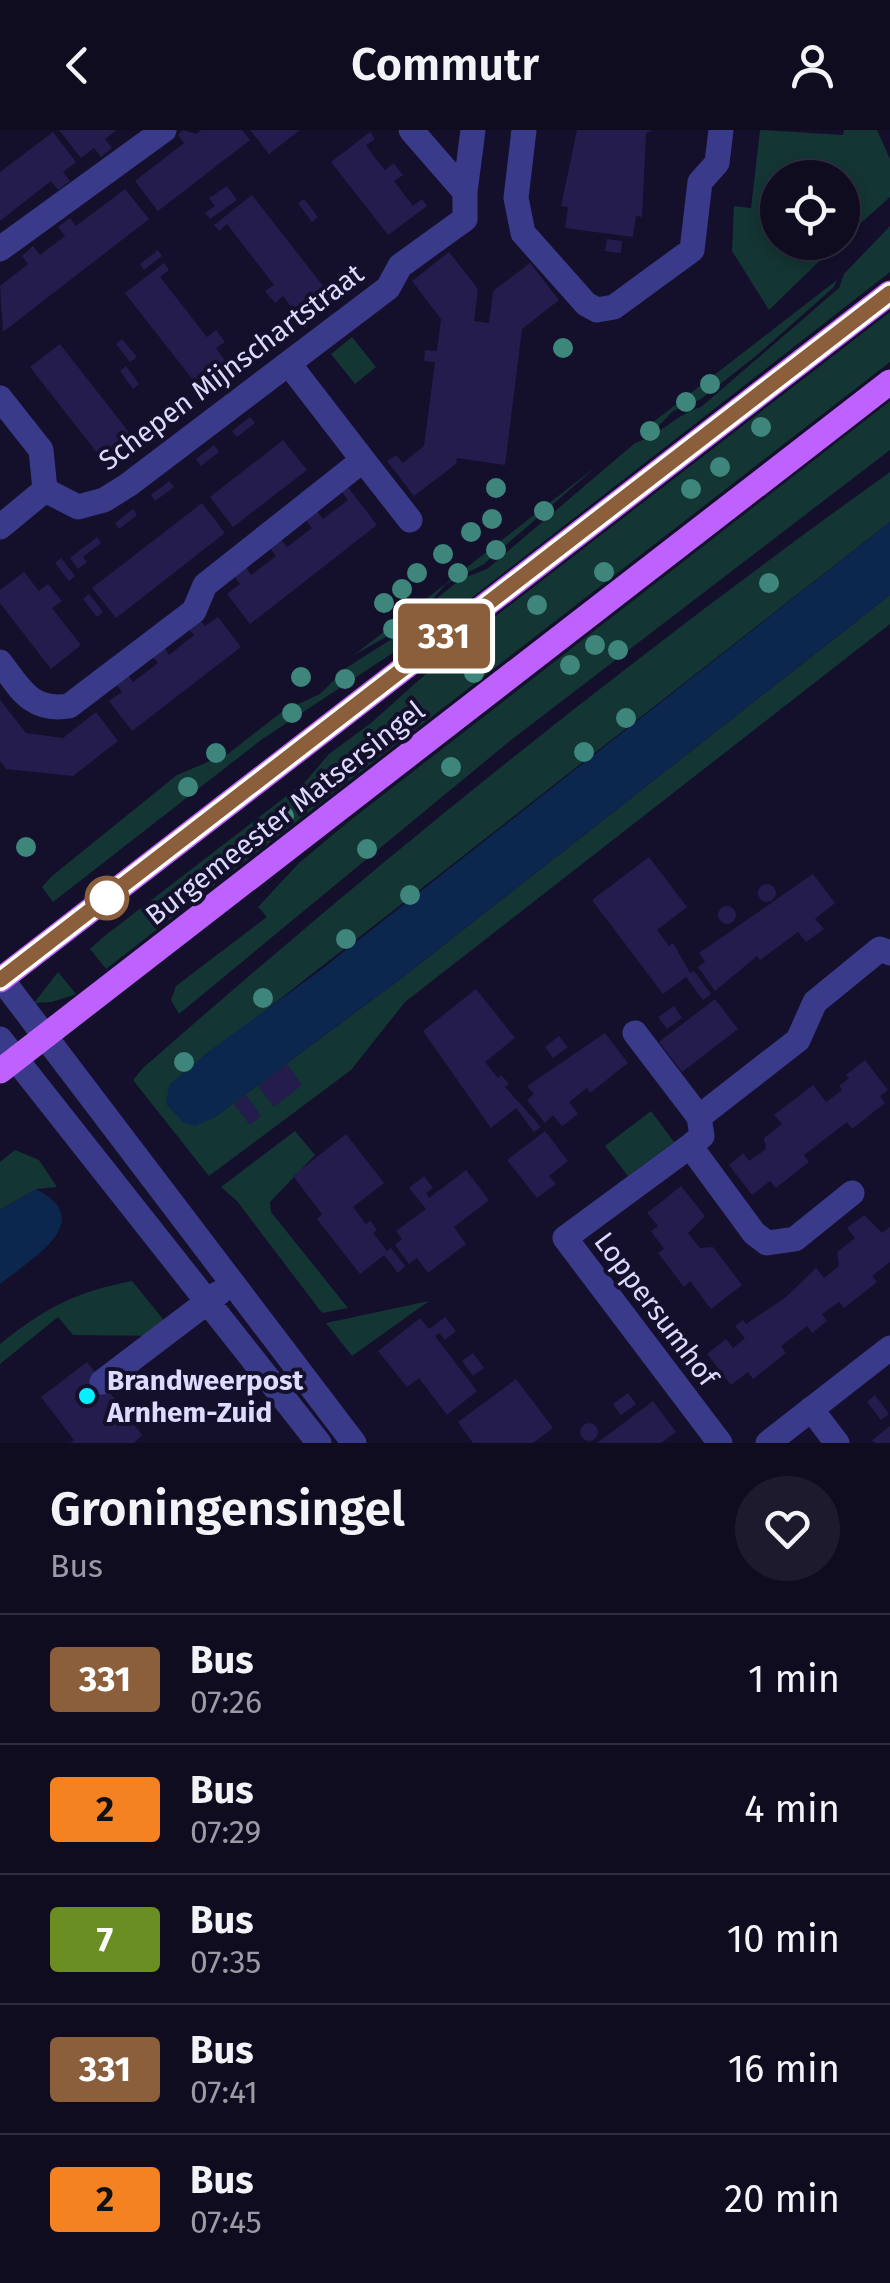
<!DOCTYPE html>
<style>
body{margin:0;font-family:"Fira Sans",sans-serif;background:#1d1a2d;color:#f1f3f6;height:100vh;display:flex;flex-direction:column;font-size:38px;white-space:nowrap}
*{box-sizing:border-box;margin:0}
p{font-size:32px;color:#9b9ba5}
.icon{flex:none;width:55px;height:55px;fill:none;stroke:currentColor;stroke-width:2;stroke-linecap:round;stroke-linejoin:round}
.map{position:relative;height:1313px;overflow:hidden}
.panel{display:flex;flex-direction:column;background:#0f0c20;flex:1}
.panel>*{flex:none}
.badge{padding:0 20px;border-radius:8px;font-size:35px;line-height:65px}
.buttons{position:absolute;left:760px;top:30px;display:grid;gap:20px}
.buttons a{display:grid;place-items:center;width:100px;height:100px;border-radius:50%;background:#0f0c20;box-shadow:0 5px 15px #0003,0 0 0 2px #2f2c3e;font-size:50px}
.map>.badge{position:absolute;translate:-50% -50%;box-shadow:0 0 0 5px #fff}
.round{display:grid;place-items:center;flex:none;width:105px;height:105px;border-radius:52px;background:#1d1a2d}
.overview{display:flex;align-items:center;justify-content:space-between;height:170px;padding:0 50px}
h1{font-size:48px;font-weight:600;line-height:75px}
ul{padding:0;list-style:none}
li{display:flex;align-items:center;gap:30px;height:130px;padding:0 50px;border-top:2px solid #2f2c3e}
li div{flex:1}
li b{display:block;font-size:38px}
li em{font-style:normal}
li .badge{min-width:110px;font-weight:700;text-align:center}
header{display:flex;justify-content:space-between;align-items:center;height:130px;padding:0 50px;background:#0f0c20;font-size:45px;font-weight:600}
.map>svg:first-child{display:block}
.green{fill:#133533}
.water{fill:#0b274e}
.building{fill:#241c4c}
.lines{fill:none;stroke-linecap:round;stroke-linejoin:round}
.minor{stroke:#3a3a8b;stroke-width:25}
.major{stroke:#be61ff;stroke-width:25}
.tree{fill:#3e857c}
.line-casing{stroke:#fff;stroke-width:22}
.line{stroke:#8b5e3c;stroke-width:15}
.stop-dot{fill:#fff;stroke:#8b5e3c;stroke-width:5}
.poi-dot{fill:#06efff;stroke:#14102b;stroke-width:4}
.labels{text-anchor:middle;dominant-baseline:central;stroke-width:8;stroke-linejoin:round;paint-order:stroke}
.street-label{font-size:28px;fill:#dddaff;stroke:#14102b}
.poi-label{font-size:28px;font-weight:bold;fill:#dddaff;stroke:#14102b;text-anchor:start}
</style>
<header><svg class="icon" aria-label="back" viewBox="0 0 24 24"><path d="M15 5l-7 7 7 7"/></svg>Commutr<svg class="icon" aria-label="person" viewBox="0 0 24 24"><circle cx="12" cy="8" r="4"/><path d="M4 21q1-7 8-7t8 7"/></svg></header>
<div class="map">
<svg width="890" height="1313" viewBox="0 0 890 1313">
<rect width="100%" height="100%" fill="#14102b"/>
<path class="green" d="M760,0L843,5L844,0H877L890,29V67L843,109L842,48H778V112L838,113L769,180L732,121L734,76L751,78Z
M890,96V142L447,487L261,610L53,772L42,757L52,746L177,645L229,623L283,581L320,564L346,538L417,493L436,469L461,449L487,439L635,313C662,304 675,285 701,277L839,158L844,144Z
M837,150L834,157L756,226L701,269L673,281L654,301L639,303Z
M890,182V232L106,839L90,819L102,808L306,651L329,624L371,593L457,516Z
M352,207L376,237L355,254L331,224Z
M890,271V320L511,610L179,884L171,870L176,856L267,787L258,777L299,733L348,692Z
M597,336L484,434L446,454L413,492L354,525Z
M890,342V392L170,955L215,987L403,847L890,465V494L405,872L351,940L209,1046L133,950L143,938C383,727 630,528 890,342Z
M58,842L76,864L52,872L34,873Z
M651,981L674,1012L628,1046L605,1016Z
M295,1001L315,1025L270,1072L271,1082L348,1178L322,1183L237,1071L221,1057Z
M15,1020L39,1030L57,1057L36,1059L0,1080V1032Z
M132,1151L172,1200L161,1206L73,1205L58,1187L0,1234V1214C45,1178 75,1162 132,1151Z
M429,1171L352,1226L326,1193Z"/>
<path class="water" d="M890,392V465L403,847L215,987L195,996L183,992L166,974L169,955L208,922L318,842Z
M36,1059C99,1091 31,1129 0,1154V1080Z"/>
<path class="building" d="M59,0H117L105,9L112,18L101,27L94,18L81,28Z
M183,0L196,4L201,0H242L250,10L158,81L135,51L184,13L178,5Z
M250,0H300L269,24Z
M577,0H653L646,3L642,87L636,86L633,107L565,98L568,77L561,76Z
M53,2L76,32L63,42L70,51L58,60L51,51L0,91V42Z
M370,2L375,9L366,15L375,28L385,40L394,33L398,39L403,45L394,51L413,76L422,69L427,76L388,105L331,32Z
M227,56L237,70L210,89L205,83L215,76L209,68Z
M125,59L149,89L3,202L0,156L28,134L22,126L33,116L40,125L65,106L58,97L70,88L76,96Z
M252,65L323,156L293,179L283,166L275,173L265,161L274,155L227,94L219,101L214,95Z
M304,69L318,87L312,92L298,73Z
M607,109L622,111L621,123L605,121Z
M158,120L162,126L144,140L140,134Z
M449,122L478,159L474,191L489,193L493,161L530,133L559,170L522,199L505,335L457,328L456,334L414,366L387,331L396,325L403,333L424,316L435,232L424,231L425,220L437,221L441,189L412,151Z
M164,133L169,140L160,147L207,207L216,200L225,212L216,218L226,232L196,254L125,163Z
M122,209L137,227L130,232L116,214Z
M60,214L131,305L101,328L30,237Z
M126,236L139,254L133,259L120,241Z
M250,287L255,293L237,307L232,301Z
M283,310L307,340L233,397L210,367Z
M214,315L219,322L201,336L196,329Z
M169,351L174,357L155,371L151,365Z
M347,356L377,395L250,494L227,464L240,454L233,445L245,436L251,445L276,426L269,417L280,408L287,417L312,398L305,389L316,380L323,389L348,370L341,361Z
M202,373L225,403L116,488L92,458Z
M133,379L137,385L119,399L115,393Z
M97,407L101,413L83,427L87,432L78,439L70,428Z
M61,428L75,446L69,451L55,433Z
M24,442L39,461L48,454L62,471L52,478L81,515L51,539L0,473V460Z
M89,464L103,482L97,487L83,469Z
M218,487L241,517L132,601L109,571L122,562L115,553L127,544L133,552L158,533L151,525L163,516L169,525L194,505L187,497L198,488L205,496Z
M0,570L26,603L63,608L96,582L118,611L73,646L6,639L0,631Z
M649,727L687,777L657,800L669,816L673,813L690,843L694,841L711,864L703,870L686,847L663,864L592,770Z
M813,744L835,773L815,789L824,799L806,812L798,802L760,830L757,826L715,861L698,837L705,832L699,823Z
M758 763a9 9 0 1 1 18 0a9 9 0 1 1-18 0Z
M718 785a9 9 0 1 1 18 0a9 9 0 1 1-18 0Z
M476,859L515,908L485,932L498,948L501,945L509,954L505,957L541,997L534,1002L516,978L491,998L423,901Z
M715,869L738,899L682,942L659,912Z
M674,876L682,888L667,899L658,887Z
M605,903L628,933L590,963L587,958L569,972L578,984L562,996L553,985L545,993L527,970L534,964L527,956Z
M559,906L568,917L553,928L545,917Z
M865,930L888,960L880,966L885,973L852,999L847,992L804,1025L809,1032L776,1058L770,1051L752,1065L729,1035L743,1023L749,1031L766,1019L764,1008L782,994L774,985L813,955L826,972L842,960L839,956L849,948L846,945Z
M287,934L302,955L274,977L258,956Z
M246,965L261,986L250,995L234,974Z
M545,1001L568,1031L549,1046L556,1054L537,1068L507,1030Z
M346,1004L384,1053L353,1077L366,1094L370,1091L377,1100L373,1103L387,1121L391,1118L405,1136L398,1143L384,1125L360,1144L317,1089L322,1084L293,1046Z
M466,1040L489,1070L454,1097L466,1114L428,1143L417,1128L409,1134L395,1115L402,1109L396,1101L426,1079L409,1058L424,1046L433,1058L426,1063L429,1068Z
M681,1056L705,1086L688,1103L700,1118L713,1117L742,1155L711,1179L690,1151L684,1157L658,1123L664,1119L651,1101L658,1096L647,1083Z
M864,1085L882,1103L890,1097V1132L872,1146L877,1152L844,1178L839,1172L822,1184L827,1191L812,1203L807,1196L781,1216L786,1223L753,1249L748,1242L731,1255L707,1224L726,1209L733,1218L745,1208L735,1196L743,1190L746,1194L786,1167L816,1138L824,1148L839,1136L837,1122L855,1108L847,1098Z
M445,1187L456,1201L445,1210L439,1203L435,1206L477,1261L447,1285L419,1248L407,1257L378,1221L420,1188L429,1199Z
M473,1223L484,1238L473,1246L462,1231Z
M87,1232L142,1305L134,1313H70L74,1310L41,1267Z
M516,1249L553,1298L533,1313H473L458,1292Z
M628,1263L636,1274L621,1285L613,1274Z
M875,1265L889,1284L881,1290L867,1272Z
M653,1271L676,1302L661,1313H597Z
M580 1302a9 9 0 1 1 18 0a9 9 0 1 1-18 0Z
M890,1296V1313H875L872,1310Z"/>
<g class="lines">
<path class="minor" d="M411,0L465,62L473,0
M524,0L516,68L523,103L586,174L597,180L614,177L692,120L700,52L717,33L721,0
M0,119L164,0
M0,268L41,320L45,360L0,397
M363,330L410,390
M45,360L78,377L104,370L128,355L388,158L400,136L465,89V62
M0,532C21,560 32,582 69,576L194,481L205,455L363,330L289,234
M0,847L354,1313
M635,903L699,987
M0,909L319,1313
M690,1016L565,1108L720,1313
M852,1063L795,1109L767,1113L754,1103L690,1016L702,1006L699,987L798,910L815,872L880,819L890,823
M102,1252L219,1163
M811,1279L837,1313
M768,1313L890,1218"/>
<path class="major" d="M0,850L890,163
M0,941L890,252"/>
</g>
<g class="tree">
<circle cx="563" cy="218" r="10"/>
<circle cx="710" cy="254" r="10"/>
<circle cx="686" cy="272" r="10"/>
<circle cx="761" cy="297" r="10"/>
<circle cx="650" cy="301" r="10"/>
<circle cx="720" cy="337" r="10"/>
<circle cx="496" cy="358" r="10"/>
<circle cx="691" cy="359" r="10"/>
<circle cx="544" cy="381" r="10"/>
<circle cx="492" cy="389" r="10"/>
<circle cx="471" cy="402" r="10"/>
<circle cx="496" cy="420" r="10"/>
<circle cx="443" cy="424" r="10"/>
<circle cx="604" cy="442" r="10"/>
<circle cx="417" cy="443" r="10"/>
<circle cx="458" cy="443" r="10"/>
<circle cx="769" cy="453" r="10"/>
<circle cx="402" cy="459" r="10"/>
<circle cx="384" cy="473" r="10"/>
<circle cx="537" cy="475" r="10"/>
<circle cx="393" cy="499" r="10"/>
<circle cx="595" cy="515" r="10"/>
<circle cx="618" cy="520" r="10"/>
<circle cx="570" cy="535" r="10"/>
<circle cx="474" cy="543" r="10"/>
<circle cx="301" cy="547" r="10"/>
<circle cx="345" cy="549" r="10"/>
<circle cx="292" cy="583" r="10"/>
<circle cx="626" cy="588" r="10"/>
<circle cx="584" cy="622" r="10"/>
<circle cx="216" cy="623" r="10"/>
<circle cx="451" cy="637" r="10"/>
<circle cx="188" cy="657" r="10"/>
<circle cx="284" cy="686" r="10"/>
<circle cx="26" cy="717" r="10"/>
<circle cx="367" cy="719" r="10"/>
<circle cx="410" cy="765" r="10"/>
<circle cx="346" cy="809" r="10"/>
<circle cx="263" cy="868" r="10"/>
<circle cx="184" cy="932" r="10"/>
</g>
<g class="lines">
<g class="line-casing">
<path id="line" d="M0,850L890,163"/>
</g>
<use href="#line" class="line"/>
</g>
<circle class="stop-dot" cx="107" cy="768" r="20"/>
<circle class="poi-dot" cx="87" cy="1266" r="10"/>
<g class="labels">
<g class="street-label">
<text transform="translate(231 237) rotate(-37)">Schepen Mijnschartstraat</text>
<text transform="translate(285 683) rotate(-38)">Burgemeester Matsersingel</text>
<text transform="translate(656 1179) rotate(53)">Loppersumhof</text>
</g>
<g class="poi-label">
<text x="107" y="1250">Brandweerpost<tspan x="107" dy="32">Arnhem-Zuid</tspan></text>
</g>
</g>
</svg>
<div class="buttons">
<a><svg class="icon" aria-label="locate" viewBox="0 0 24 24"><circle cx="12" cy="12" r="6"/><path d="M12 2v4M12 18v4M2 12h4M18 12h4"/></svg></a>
</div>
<b class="badge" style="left:444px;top:506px;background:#8b5e3c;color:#fff">331</b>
</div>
<section class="panel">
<div class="overview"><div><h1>Groningensingel</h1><p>Bus</p></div><a class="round"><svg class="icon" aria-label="heart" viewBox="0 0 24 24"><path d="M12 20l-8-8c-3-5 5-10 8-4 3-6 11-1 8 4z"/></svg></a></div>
<ul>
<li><span class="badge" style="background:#8b5e3c;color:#fff">331</span><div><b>Bus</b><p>07:26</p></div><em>1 min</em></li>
<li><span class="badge" style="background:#f58220;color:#111">2</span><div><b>Bus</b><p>07:29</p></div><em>4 min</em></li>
<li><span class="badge" style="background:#6b8e23;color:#fff">7</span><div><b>Bus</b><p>07:35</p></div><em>10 min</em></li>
<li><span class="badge" style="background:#8b5e3c;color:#fff">331</span><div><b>Bus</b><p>07:41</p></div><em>16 min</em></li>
<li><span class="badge" style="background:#f58220;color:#111">2</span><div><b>Bus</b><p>07:45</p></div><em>20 min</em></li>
</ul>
</section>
